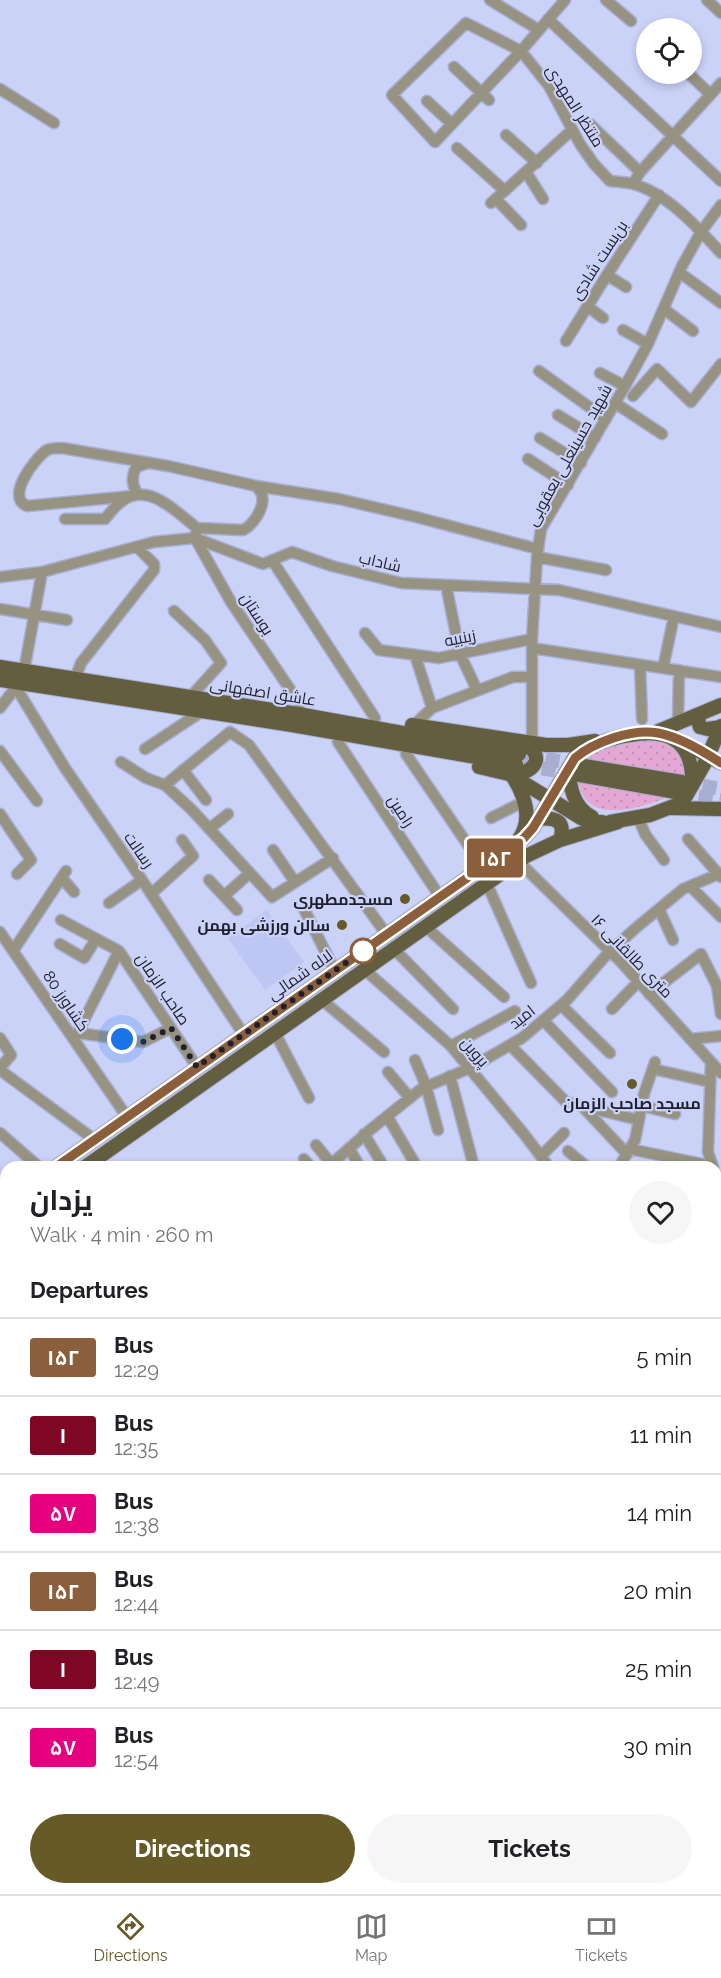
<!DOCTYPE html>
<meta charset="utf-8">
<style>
body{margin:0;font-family:Raleway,Cairo,sans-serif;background:#f6f6f6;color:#202124;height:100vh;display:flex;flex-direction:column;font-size:22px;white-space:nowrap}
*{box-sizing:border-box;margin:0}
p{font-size:20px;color:#757577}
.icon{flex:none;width:33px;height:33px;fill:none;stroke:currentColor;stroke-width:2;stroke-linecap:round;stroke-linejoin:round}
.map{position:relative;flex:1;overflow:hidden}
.drawer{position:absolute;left:0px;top:1161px;width:722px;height:734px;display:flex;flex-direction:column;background:#fff;border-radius:18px 18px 0 0;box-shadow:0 3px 9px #0003}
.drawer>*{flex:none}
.badge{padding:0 12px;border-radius:4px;font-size:21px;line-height:39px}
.controls{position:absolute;left:636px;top:18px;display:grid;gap:12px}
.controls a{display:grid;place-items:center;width:66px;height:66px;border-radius:50%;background:#fff;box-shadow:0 3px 9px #0003;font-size:30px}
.you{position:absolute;width:30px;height:30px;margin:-15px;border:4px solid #fff;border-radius:50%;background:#1a73e8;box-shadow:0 0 0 9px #1a73e833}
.map>.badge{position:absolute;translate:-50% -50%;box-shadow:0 0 0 3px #fff}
h2{padding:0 30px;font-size:22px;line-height:54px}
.round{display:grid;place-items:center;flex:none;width:63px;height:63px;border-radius:32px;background:#f6f6f6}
.headline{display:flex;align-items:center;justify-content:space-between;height:102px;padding:0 30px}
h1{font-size:28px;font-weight:700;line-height:45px}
.button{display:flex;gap:12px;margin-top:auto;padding:12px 30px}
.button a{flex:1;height:69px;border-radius:36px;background:#665b27;color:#fff;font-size:24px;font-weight:700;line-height:69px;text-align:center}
.button a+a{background:#f6f6f6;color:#202124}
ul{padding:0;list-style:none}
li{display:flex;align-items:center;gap:18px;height:78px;padding:0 30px;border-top:2px solid #e0e0e0}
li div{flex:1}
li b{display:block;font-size:22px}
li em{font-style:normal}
li .badge{min-width:66px;font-weight:700;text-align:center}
.tab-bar{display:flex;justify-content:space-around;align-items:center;height:84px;border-top:2px solid #e0e0e0;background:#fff;font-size:16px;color:#757577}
.tab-bar a{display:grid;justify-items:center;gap:3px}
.tab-bar .current{color:#665b27}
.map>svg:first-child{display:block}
.built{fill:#bec6f3}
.grass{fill:url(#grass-dots)}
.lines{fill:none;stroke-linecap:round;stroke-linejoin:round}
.major-tunnel{stroke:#a8aed0;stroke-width:14;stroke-dasharray:14 7;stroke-linecap:butt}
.minor-casing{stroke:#a8aed0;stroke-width:13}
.major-casing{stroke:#a8aed0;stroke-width:16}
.minor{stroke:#979383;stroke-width:10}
.major{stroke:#645e40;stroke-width:14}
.line-casing{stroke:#fff;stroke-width:14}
.line{stroke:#8b5e3c;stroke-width:9}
.walk{stroke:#1e202e;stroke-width:6;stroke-dasharray:0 10.8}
.poi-dot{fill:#665b27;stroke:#cbd2f8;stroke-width:2}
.stop-dot{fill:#fff;stroke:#8b5e3c;stroke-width:3}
.labels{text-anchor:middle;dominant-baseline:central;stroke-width:4.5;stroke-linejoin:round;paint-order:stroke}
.street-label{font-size:16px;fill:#1e202e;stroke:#cbd2f8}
.poi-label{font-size:16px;font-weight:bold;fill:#1e202e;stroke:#cbd2f8;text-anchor:end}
</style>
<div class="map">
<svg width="721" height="1894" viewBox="0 0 721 1894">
<defs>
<pattern id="grass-dots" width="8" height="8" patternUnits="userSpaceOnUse" patternTransform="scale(1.5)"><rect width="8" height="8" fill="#e5a8d4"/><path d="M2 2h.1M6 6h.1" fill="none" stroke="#c490b6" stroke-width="1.8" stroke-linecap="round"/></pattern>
</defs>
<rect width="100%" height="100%" fill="#cbd2f8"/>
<path class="built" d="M267,910L304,962L265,990L228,938Z"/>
<path class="grass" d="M650,739C672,742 684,751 684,775L588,759L592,754L599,750Z
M578,777L676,794C645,807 582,830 578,777Z"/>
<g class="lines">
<path class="major-tunnel" d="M525,755L582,765
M521,765L576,774
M682,782L721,789
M678,793L721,800"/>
<g class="minor-casing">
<path id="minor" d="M490,0L539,30
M565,0L521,51L435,142L392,95L466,23L521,51L549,86L580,144L594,164L610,181C617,182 626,182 633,184C667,193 698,228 721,253
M606,0L631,21
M707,0L721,13
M548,19L721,181
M454,67L489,100
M689,74L710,94
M0,89L54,123
M427,101L452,124
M590,124L640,172
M506,135L537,163
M457,148L505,191
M526,172L543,199
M633,184L640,172L721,83
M496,199L521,225
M491,203L572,130
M679,272L721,303
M607,275L626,287
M587,306L603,318
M664,309L693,331
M623,330L648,344
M566,341L607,275L659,195
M539,371L606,419
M600,373L625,386
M633,396L657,369L691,402L721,364
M615,403L662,434
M558,415L595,438
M540,438L581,463
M528,459L568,485
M138,495C132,485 131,478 136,467L148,463
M132,496L27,506C5,497 35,458 47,450C51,448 57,448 62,448L168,466L256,486L339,499L416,517L538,549
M65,519H105C110,513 116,505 122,501C149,481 177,513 197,528L195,538L231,602L300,704
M197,528L243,530C253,525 265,508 262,495C262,493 257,487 256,486
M537,557L606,570
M272,560L375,718
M0,577L42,572L154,542L195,538L263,564L292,552L332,566L401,583L559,590L721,627
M446,585L460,654L477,690
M0,609L67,620
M174,611L205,640L221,663L194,693
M365,633L379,650L439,658L532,639
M532,648L721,677
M415,655L432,708
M640,665L642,719
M663,668L674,616
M24,671L42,572
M75,679L81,663L154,570V564L137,547
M12,681L65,768L142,880L244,1035
M0,708L16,687
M678,723L679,670
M414,725L432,708L513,677H532
M338,742L440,897
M532,743V639L537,557L541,529L625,386L648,344L682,266L701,232L721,205
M145,749L198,714
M0,751L37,801
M406,754L483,867
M121,762L146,778L165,785L192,810L272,897L333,858
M183,770L206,800
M165,785L230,732L249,745L387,935
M0,814L31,860L17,874
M638,817L645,834L664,860
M491,818L525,801
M209,829L228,814
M688,839L721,877
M273,850L295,882
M519,862L620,961L721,1073
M62,878L74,892
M209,880L237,910
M487,884L531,983
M690,886L721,917
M151,894L193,856L182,840
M224,896L250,873
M109,903L142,880
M304,909L335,971
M659,909L673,940
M61,920L119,951L197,1067
M426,927L504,997
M0,932L127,1117
M60,944L84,958L96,939
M394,949L453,1009
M13,951L66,871
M365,970L451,1046L524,1134L549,1167
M649,994L701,954L717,986L721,1014
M322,1000L384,1052
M561,1005L610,1053
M612,1009L638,982
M543,1020L612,1092
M78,1033L143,1042L171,1028
M275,1033L309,1098
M0,1038L11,1055L0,1068
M690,1039L721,1036
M74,1040L119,951
M510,1045L566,1102L639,1120
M451,1046L515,1011
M415,1060L426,1086L438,1130
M711,1062L708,1152L713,1167
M653,1069L710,1082
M0,1070L95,1140
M388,1072L410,1098
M450,1076L474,1167
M582,1106L627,1154
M642,1106L675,1114
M387,1116L417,1167
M0,1133L39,1167
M364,1134L384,1167
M316,1145L334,1167
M349,1148L360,1167
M630,1149L712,1166
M568,1151L587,1167
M541,1156L564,1133
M304,1159L311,1167
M328,1167L370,1130L421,1089L470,1068L522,1038L567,1000L609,952L637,927L683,889L721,873
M619,1167L635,1140L644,1094L655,1062
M716,1201L717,1271L716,1272
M0,1256L6,1261
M0,1297L6,1292
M716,1313L721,1312
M0,1321L6,1330
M0,1381L6,1389
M0,1413L6,1409
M716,1429H721
M0,1449L6,1446
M0,1460L6,1466
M0,1491L6,1483
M716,1517L721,1515
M0,1536L6,1541
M716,1552H721
M716,1583L721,1584
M0,1619L6,1613
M0,1638L6,1642
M0,1665L6,1671
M0,1730L6,1721
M716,1734L721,1615
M716,1746L721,1747
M0,1768L6,1765
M0,1810L6,1812
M716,1846L721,1850
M0,1857L6,1862
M42,1888L49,1894
M144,1888L153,1894
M274,1888L284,1894
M429,1888L436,1894
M566,1888L590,1894
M64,1894L68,1888
M127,1894L130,1888
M351,1894L353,1888
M417,1894L419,1888
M522,1894L523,1888
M624,1894L625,1888
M678,1894L679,1888"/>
</g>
<g class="major-casing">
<path id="major" d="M0,667L298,714L519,754
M0,680L292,725L516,764
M700,715L698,720L700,727L708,729L721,727
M412,725L546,745H568L595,741
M654,733L721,705
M678,740L721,763
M584,766L682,782
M479,767L509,774L581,818L591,822H602
M569,767C569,786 574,808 592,817
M509,774C533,776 549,755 522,743
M580,775L676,792
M513,777C525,796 533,819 519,839
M671,808L721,809
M538,819C556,817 566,821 560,840
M610,822L650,815L679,804L686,796L706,761L721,726
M56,1167L524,838L533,828L575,757C591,744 610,738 631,735C671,728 694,743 692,786
M85,1167L526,856L560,840L618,822
M0,1206L6,1202
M0,1226L6,1222"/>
</g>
<use href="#minor" class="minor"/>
<use href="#major" class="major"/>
</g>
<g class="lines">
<g class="line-casing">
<path id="line" d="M56,1167L524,838L533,828L575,758C594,742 633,728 658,733C680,737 703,751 721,763"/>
</g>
<use href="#line" class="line"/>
<path class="walk" d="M122,1039L143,1042L171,1028L197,1067L363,951"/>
</g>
<g class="poi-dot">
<circle cx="405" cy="899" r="6"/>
<circle cx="342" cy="925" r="6"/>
<circle cx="632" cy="1084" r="6"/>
</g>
<circle class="stop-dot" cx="363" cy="951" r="12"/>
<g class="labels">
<g class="street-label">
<text transform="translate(575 106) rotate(58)">منتظر المهدی</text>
<text transform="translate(599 260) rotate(-57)">بن‌بست شادی</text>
<text transform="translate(569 455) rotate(-61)">شهید حسینعلی یعقوبی</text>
<text transform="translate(380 562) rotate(13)">شاداب</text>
<text transform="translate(257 614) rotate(57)">بوستان</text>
<text transform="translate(460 638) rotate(-11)">زینبیه</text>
<text transform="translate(263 692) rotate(9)">عاشق اصفهانی</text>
<text transform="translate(401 811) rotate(57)">رامین</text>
<text transform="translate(139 850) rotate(55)">رسالت</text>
<text transform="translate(632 956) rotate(46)">۱۶ متری طالقانی</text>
<text transform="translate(300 975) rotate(-35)">لاله شمالی</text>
<text transform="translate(163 989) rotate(56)">صاحب الزمان</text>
<text transform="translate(66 1001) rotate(56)">کشاورز 80</text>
<text transform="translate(522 1017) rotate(-38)">امید</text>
<text transform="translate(475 1052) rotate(49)">پروین</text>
</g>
<g class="poi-label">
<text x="393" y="899">مسجدمطهری</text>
<text x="330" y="925">سالن ورزشی بهمن</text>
<text x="632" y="1103" text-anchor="middle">مسجد صاحب الزمان</text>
</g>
</g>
</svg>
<div class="controls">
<a><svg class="icon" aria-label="locate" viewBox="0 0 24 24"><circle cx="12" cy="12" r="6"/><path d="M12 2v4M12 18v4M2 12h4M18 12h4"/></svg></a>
</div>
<div class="you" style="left:122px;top:1039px"></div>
<b class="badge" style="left:495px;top:858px;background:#8b5e3c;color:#fff">۱۵۲</b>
<section class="drawer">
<div class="headline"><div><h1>یزدان</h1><p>Walk · 4 min · 260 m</p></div><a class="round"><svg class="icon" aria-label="heart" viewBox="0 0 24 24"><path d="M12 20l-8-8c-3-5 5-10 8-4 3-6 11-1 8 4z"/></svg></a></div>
<h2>Departures</h2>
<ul>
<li><span class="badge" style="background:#8b5e3c;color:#fff">۱۵۲</span><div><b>Bus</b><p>12:29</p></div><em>5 min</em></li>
<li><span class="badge" style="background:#7e0724;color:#fff">۱</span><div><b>Bus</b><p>12:35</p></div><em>11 min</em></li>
<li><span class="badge" style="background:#e6007e;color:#fff">۵۷</span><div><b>Bus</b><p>12:38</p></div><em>14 min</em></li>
<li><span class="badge" style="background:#8b5e3c;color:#fff">۱۵۲</span><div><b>Bus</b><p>12:44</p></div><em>20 min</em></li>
<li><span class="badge" style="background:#7e0724;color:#fff">۱</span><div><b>Bus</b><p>12:49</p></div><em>25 min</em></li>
<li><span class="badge" style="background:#e6007e;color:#fff">۵۷</span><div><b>Bus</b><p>12:54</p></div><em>30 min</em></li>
</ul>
<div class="button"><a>Directions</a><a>Tickets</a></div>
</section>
</div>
<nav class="tab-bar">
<a class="current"><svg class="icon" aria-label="directions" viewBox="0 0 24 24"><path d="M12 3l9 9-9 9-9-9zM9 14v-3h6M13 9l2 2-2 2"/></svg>Directions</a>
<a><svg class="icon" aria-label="map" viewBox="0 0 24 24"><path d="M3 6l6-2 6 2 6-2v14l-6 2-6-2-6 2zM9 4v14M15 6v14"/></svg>Map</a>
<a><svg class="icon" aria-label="tickets" viewBox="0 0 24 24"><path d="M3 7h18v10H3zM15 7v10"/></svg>Tickets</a>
</nav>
